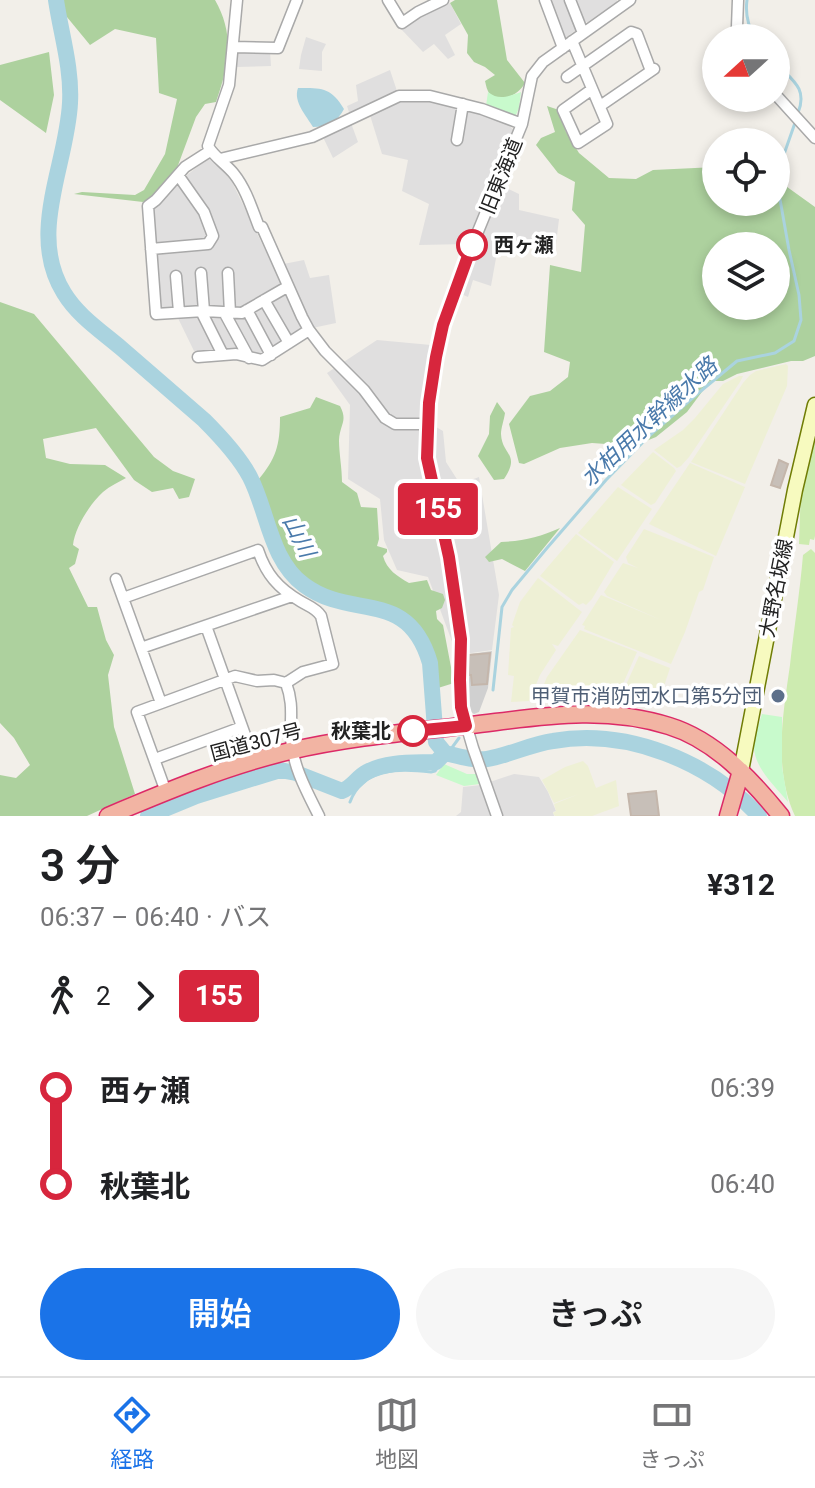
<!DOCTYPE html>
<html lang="ja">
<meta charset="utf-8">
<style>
body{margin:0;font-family:Roboto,"Noto Sans JP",sans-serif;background:#f6f6f6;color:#202124;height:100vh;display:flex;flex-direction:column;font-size:30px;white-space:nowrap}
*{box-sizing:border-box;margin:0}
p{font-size:26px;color:#757577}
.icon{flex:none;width:44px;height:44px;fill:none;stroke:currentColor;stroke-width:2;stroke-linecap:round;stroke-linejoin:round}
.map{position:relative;height:816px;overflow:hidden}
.panel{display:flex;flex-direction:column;background:#fff;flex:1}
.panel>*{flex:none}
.badge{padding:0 16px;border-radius:6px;font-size:28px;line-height:52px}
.needle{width:52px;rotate:249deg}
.tools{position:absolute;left:702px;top:24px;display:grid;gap:16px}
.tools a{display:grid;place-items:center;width:88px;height:88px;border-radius:50%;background:#fff;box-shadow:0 4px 12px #0003;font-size:40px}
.map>.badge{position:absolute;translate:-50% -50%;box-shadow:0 0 0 4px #fff}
.legs{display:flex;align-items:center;gap:12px;height:88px;padding:0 40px;font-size:26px}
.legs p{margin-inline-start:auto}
.head{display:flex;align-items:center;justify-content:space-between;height:136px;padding:0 40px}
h1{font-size:44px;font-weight:600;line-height:60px}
.cta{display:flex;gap:16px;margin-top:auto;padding:16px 40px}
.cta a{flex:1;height:92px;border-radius:48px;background:#1a73e8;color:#fff;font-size:32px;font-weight:600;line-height:92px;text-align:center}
.cta a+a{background:#f6f6f6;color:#202124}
ul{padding:0 40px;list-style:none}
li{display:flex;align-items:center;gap:28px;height:96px;font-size:30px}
li i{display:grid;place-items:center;width:12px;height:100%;margin:0 10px;background:currentColor}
li i::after{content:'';width:20px;height:20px;margin:-10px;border:6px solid;border-radius:50%;background:#fff}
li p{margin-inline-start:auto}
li:first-child i{background:linear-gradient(#0000 50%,currentColor 0)}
li:last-child i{background:linear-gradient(currentColor 50%,#0000 0)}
.menu{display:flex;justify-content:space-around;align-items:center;height:112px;border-top:2px solid #e0e0e0;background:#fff;font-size:22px;color:#757577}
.menu a{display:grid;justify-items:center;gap:4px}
.menu .current{color:#1a73e8}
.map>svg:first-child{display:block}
.residential{fill:#e0dfdf}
.religious{fill:#d0d0d0}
.farmland{fill:#eef0d5}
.grass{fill:#cdebb0}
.forest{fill:#add19e;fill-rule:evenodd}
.park{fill:#c8facc}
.water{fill:#aad3df}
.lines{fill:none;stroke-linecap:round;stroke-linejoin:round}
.stream{stroke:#aad3df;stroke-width:3}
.river{stroke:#aad3df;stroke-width:16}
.building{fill:#c7bfb8;stroke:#c4b6ab;stroke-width:2}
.minor-casing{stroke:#a9a9a9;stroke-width:13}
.secondary-casing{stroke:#707d05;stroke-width:17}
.trunk-casing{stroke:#dc2a67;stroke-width:19}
.minor{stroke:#fff;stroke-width:10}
.secondary{stroke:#f7fabf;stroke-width:14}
.trunk{stroke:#f2b4a3;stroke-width:16}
.line-1-casing{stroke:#fff;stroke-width:18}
.line-1{stroke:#d7263d;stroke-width:12}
.stop-1-dot{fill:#fff;stroke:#d7263d;stroke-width:4}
.service-dot{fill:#5c6f8a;stroke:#fff;stroke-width:3}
.labels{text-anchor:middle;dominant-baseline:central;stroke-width:7;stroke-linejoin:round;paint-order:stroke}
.street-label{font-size:20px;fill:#222;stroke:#fff}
.stop-label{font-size:20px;font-weight:bold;fill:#222;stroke:#fff;text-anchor:start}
.service-label{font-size:20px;fill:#4e5e75;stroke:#fff;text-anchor:end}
.water-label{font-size:22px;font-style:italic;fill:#4a7aab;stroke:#fff}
</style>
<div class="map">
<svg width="815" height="816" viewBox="0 0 815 816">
<rect width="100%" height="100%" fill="#f2efe9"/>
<path class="residential" d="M548,0H568L576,23V30L564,39Z
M574,0H617V2L588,22L581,21Z
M450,3L461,24L445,35L455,55L448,59L434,44L423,52L401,29L418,17Z
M306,37L326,44L322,52V71L299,69L301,55Z
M238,49L270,51L271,66L237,67Z
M390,70L398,94L350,115L347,106L358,101L356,85Z
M424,99L455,106L459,111L453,144L461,145L464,111L468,109L504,121L515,131L503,165L467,244L419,245L429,204L402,191L408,160L382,154L369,112L402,101Z
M351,123L358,142L333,158L323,137Z
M211,156L232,182L273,266L304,260L310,278L329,275L336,323L303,330L266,356L194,351L174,310H161L154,208L172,187Z
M502,186L519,194V210L559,219L556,244L507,240L498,247L491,286L473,280L468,297L459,293Z
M377,340L431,345L424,420L443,431L446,462L460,484L479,477L499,595L492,650L457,655L428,577L397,570L384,540L380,499L348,479L350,405L327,373Z
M514,774L539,777L548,792L556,811L553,812L554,816H456L461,812L463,787L481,785Z"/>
<path class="religious" d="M492,651L488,688L479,712L474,714L470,711L467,701L463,655Z"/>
<path class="farmland" d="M786,364L788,366L787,386L745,484L691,462L743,383L750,375L756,371Z
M739,376H743L740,382L689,457L681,466L677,468L654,450L683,430L695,418L723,384Z
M653,452L674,468L676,471L655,503L651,505L621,485Z
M690,463L745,487L716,556L649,524Z
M618,487L652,509L617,561L578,533Z
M644,529L714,557L703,590L699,592L685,632L671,664L584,629L585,626L582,625L601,595L661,620L607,596L604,592L623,563L638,568L628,563L626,557Z
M576,534L614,562L592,599L586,605L583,603L579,605L540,576Z
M538,578L582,612L558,646L552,644L556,650L540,675L529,701L511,702L514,676L508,675L511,628L514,627L512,625L520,602Z
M580,630L637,652L619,693L614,697L602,699L544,701L539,696L547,677Z
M639,656L670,668L658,704L621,696Z
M583,761L588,766L596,788L616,780L619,806L592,816H555L553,813L556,811L554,804L579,794L554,803L542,780L565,767Z"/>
<path class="grass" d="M815,431V536L814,540L810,539L809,545L799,544L801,486Z
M811,549L815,553V816H795C773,769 783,714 790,665C794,628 800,591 803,555Z"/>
<path class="forest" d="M61,0H215C235,35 229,65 216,102L205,104L196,117L177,168L149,199L143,202L74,194L82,192L135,195L144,190L165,154L177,99L159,93L156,38L115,29L90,45L62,11Z
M455,0H497L507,60L525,83C519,94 502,104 490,94C487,91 486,85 485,81L495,75L485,67L474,62L467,53L468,35L450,3Z
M49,52L54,95L46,133L0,100V65Z
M547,106L559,110L566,132L579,153L609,178L636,179L653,170L716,167V202H776V179L815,207V356L803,361H791L737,374L723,381H710L687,412L656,437L634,446L592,443L560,448L524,464L519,463L509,424L530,396L550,391L568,377L570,362L544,352L550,265L581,272L585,225L572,210L575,182L558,173L536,145L541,138L555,132ZM716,246H776V306H716Z
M0,302L34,314L154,457L173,471L195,479L189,497L179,499L173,488L152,492L134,480L96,428L43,439L46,458L70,464L105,465L126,478C119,482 110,486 103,492C90,504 75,527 73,545L79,549L75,564L69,568L88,607H97L106,640L114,655L108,675L114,727L135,794L87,816H0V775L16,778L30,765L14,738L0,723Z
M316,397L340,406C348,421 340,424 339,440C339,453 342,468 342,482L357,493L361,507L377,508L379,539L377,546L387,549V552L383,556C387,570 397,576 409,583L427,580L431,590L443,594L445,600L442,608L436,611L437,619L443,625L454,683L438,688C437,676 437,662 433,651C407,583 334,615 294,572C276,553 274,527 267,503C264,495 261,488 258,480C276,459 280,445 280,417L310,408Z
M497,402L505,413C504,420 501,428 501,434C502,456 521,453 504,479L494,480L478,456L489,434L490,416Z
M560,528L525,571L502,559L489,562L485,557L501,542C523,541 540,537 560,528Z"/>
<path class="park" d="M488,92C499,101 509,96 521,92L519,108L515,117L486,106Z
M762,714L782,717V767L788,802C775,786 754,768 754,746C754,736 759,724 762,714Z
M444,764L467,774H476L480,784L464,786L436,775Z"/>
<path class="water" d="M298,88C321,88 331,87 344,109C338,121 327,127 313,127C306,115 293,102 298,88Z"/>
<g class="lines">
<path class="stream" d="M747,0C745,14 748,26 755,38
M776,63C792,80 808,88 798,113
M493,690L502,607L512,590L547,548L606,480L650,435L696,395L737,361L775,353L794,341L801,320L799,295L789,250L776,177L796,120
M350,802C363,767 400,768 431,772L435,771L459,738"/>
<path class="river" d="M56,0C61,34 72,68 70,103C67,165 27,234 64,293C78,316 101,331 121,348C149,372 176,396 204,420C221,437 239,456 250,477C268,512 270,560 304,585C352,621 408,587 430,663L436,742L445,753C458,756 473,761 487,759C507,756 531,744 553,741C626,728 709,761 759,816
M148,816L196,796L280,770L296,773L342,791C353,787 357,777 367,772C388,761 413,763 436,762L445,753"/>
</g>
<path class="building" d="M779,460L788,464L780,488L771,485Z
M490,653L487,684L472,685L471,675H469V655Z
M656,791L659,816H631L628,794Z"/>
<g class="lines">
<g class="minor-casing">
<path id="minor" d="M237,0L229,85L208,146C214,157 226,164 234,174C246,189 252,209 259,227H262L302,317L309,330L325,351L364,390L385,418L395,424H429
M388,0L402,23L418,12L443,0
M545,0L563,48
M570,0L583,33
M738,0L737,27L739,38
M572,41L607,124L578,143L563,110L591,90
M233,47L278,48L297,0
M567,77L631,32L637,34L651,71
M776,95L815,138
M600,106L654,69
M457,140L463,104
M210,151L185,167L156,200L148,206L156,314L204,311L242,313L287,287
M220,159L312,137L399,96H430L482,109L522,124
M151,249L208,244L213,236L204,212L178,175
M201,273L204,311
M228,273L230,313
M176,276L179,312
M264,300L289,343
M247,310L271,355
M201,311L223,355
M224,312L249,358
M198,357L236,354L262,360L309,330
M116,579L141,648
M123,598L258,550C266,574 278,588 300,601C308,606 316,608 321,616L333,664L303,672L286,683
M206,626L254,760
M161,703L141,648L292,596
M155,759L242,727
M166,792L137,712L235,676L257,681L274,680L286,683C294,705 290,717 291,739C293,767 307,792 319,816
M497,816L473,748L461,707V639L449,557L427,458L429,403L436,357L443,325L454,290L522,124L532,76L543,62L630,0"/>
</g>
<g class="secondary-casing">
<path id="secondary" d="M741,771L795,490L815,405"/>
</g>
<g class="trunk-casing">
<path id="trunk" d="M108,816C167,791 227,766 290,751C350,737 411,732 471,725C539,717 602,705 669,726C715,740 752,780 781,816
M728,816L741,771"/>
</g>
<use href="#minor" class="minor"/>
<use href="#secondary" class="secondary"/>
<use href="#trunk" class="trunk"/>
</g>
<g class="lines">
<g class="line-1-casing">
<path id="line-1" d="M413,731L466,726L461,707L460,680L461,639L449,557L427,458L429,403L436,357L443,325L472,245"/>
</g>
<use href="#line-1" class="line-1"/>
</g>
<g class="stop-1-dot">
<circle cx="472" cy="245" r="14"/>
<circle cx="413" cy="731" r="14"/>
</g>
<circle class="service-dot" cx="778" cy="696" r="8"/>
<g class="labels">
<g class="street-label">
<text transform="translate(501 176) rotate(-68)">旧東海道</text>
<text transform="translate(776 588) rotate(-79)">大野名坂線</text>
<text transform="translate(256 742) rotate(-15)">国道307号</text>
</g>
<g class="stop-label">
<text x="494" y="245">西ヶ瀬</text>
<text x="391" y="731" text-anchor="end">秋葉北</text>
</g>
<g class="service-label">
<text x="762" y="696">甲賀市消防団水口第5分団</text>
</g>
<g class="water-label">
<text transform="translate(649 422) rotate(-43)">水柏用水幹線水路</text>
<text transform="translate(299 536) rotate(63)">山川</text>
</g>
</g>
</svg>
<div class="tools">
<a><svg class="needle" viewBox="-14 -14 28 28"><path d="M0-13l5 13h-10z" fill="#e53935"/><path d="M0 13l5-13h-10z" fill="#757577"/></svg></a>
<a><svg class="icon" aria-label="locate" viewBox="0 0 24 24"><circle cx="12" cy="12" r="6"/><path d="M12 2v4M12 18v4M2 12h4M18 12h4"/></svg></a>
<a><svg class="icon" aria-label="layers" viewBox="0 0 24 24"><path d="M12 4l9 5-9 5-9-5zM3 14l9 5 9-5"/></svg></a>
</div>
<b class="badge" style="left:438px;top:509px;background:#d7263d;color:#fff">155</b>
</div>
<section class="panel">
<div class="head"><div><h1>3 分</h1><p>06:37 – 06:40 · バス</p></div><b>¥312</b></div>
<div class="legs"><svg class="icon" aria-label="walk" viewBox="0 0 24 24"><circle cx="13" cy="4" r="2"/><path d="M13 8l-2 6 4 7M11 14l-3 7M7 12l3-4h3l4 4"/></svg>2<svg class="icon" aria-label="forward" viewBox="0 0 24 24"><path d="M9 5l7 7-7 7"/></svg><b class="badge" style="background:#d7263d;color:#fff">155</b></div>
<ul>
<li><i style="color:#d7263d"></i><b>西ヶ瀬</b><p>06:39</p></li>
<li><i style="color:#d7263d"></i><b>秋葉北</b><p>06:40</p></li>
</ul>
<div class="cta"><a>開始</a><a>きっぷ</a></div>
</section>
<nav class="menu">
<a class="current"><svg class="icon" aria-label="directions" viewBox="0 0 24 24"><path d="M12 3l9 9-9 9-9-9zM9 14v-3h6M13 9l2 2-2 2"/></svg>経路</a>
<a><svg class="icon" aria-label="map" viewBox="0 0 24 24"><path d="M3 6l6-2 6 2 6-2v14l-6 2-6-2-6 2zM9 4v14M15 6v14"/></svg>地図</a>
<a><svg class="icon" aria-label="tickets" viewBox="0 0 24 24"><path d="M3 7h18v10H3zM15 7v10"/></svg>きっぷ</a>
</nav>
